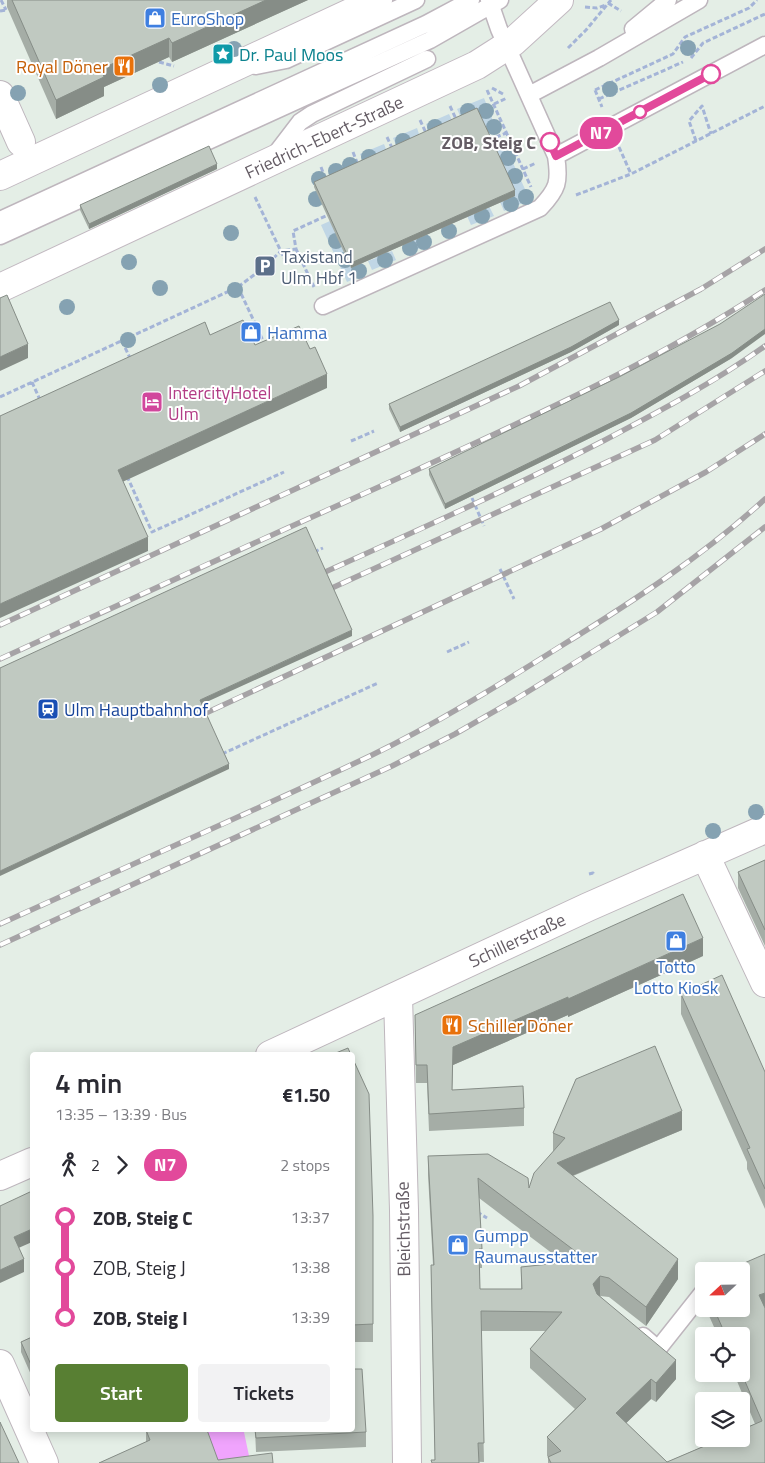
<!DOCTYPE html>
<meta charset="utf-8">
<style>
body{margin:0;font-family:"Titillium Web",sans-serif;background:#f2f2f3;color:#2b2b33;height:100vh;display:flex;flex-direction:column;font-size:19px;white-space:nowrap}
*{box-sizing:border-box;margin:0}
p{font-size:16px;color:#7c7c81}
.icon{flex:none;width:28px;height:28px;fill:none;stroke:currentColor;stroke-width:2;stroke-linecap:round;stroke-linejoin:round}
.map{position:relative;flex:1;overflow:hidden}
.side{position:absolute;left:30px;top:1052px;width:325px;height:380px;display:flex;flex-direction:column;background:#fff;border-radius:5px;box-shadow:0 2px 12px #0003}
.side>*{flex:none}
.badge{padding:0 10px;border-radius:16px;font-size:18px;line-height:32px}
.needle{width:32px;rotate:248deg}
.buttons{position:absolute;left:695px;top:1262px;display:grid;gap:10px}
.buttons a{display:grid;place-items:center;width:55px;height:55px;border-radius:5px;background:#fff;box-shadow:0 2px 12px #0003;font-size:25px}
.map>.badge{position:absolute;translate:-50% -50%;box-shadow:0 0 0 2px #fff}
.legs{display:flex;align-items:center;gap:8px;height:55px;padding:0 25px;font-size:16px}
.legs p{margin-inline-start:auto}
.headline{display:flex;align-items:center;justify-content:space-between;height:85px;padding:0 25px}
h1{font-size:28px;font-weight:600;line-height:38px}
.action{display:flex;gap:10px;margin-top:auto;padding:10px 25px}
.action a{flex:1;height:58px;border-radius:5px;background:#587f33;color:#fff;font-size:20px;font-weight:600;line-height:58px;text-align:center}
.action a+a{background:#f2f2f3;color:#2b2b33}
ul{padding:0 25px;list-style:none}
li{display:flex;align-items:center;gap:18px;height:50px;font-size:19px}
li i{display:grid;place-items:center;width:8px;height:100%;margin:0 6px;background:currentColor}
li i::after{content:'';width:12px;height:12px;margin:-6px;border:4px solid;border-radius:50%;background:#fff}
li p{margin-inline-start:auto}
li:first-child i{background:linear-gradient(#0000 50%,currentColor 0)}
li:last-child i{background:linear-gradient(currentColor 50%,#0000 0)}
.map>svg:first-child{display:block}
.green{fill:#c0d6e5}
.lines{fill:none;stroke-linecap:round;stroke-linejoin:round}
.river{stroke:#f0a4fd;stroke-width:48}
.lane-casing{stroke:#beb6bd;stroke-width:19}
.street-casing{stroke:#beb6bd;stroke-width:30}
.secondary-casing{stroke:#c2b9c1;stroke-width:30}
.path{stroke:#a4b4d7;stroke-width:3;stroke-dasharray:5 2.5;stroke-linecap:butt}
.lane{stroke:#fff;stroke-width:16}
.street{stroke:#fff;stroke-width:28}
.secondary{stroke:#fff;stroke-width:28}
.rail-casing{stroke:#a6a3a6;stroke-width:5.5}
.rail{stroke:#fff;stroke-width:4;stroke-dasharray:11;stroke-linecap:butt}
.path-bridge{stroke:#a4b4d7;stroke-width:3;stroke-dasharray:5 2.5;stroke-linecap:butt}
.tree{fill:#85a2b2}
.wall{fill:#a5ada6;fill-rule:evenodd}
.shaded-wall{fill:#868d87}
.building{fill:#c0c9c1;stroke:#868d87;fill-rule:evenodd}
.line-1-casing{stroke:#fff;stroke-width:11}
.line-1{stroke:#e2499b;stroke-width:8}
.stop-1-dot{fill:#fff;stroke:#e2499b;stroke-width:2.5}
.labels{text-anchor:middle;dominant-baseline:central;stroke-width:4;stroke-linejoin:round;paint-order:stroke}
.shop-label{font-size:18px;fill:#366cbe;stroke:#fff;text-anchor:start}
.culture-label{font-size:18px;fill:#0d838f;stroke:#fff;text-anchor:start}
.food-label{font-size:18px;fill:#c56008;stroke:#fff;text-anchor:end}
.street-label{font-size:18px;fill:#645c64;stroke:#fff}
.stop-label{font-size:18px;font-weight:bold;fill:#645c64;stroke:#fff;text-anchor:end}
.service-label{font-size:18px;fill:#4e5e75;stroke:#fff;text-anchor:start}
.hotel-label{font-size:18px;fill:#b23c85;stroke:#fff;text-anchor:start}
.transit-label{font-size:18px;fill:#164399;stroke:#fff;text-anchor:start}
</style>
<div class="map">
<svg width="765" height="1463" viewBox="0 0 765 1463">
<rect width="100%" height="100%" fill="#e4eee6"/>
<path class="green" d="M484,98L497,131L486,135L462,120L457,109Z
M449,114L454,124L430,135L426,124Z
M417,128L421,140L398,150L393,138Z
M503,141L530,200L504,211L500,202L514,196L492,146Z
M384,144L388,154L365,165L360,154Z
M489,206L494,216L471,225L467,216Z
M406,217L416,240L424,237L428,245L406,254L402,246L410,242L400,220Z
M330,221L352,269L359,266L363,275L347,282L321,225Z
M375,232L384,254L392,251L396,260L372,270L368,261L376,258L367,236Z"/>
<g class="lines">
<path class="river" d="M219,1430L226,1463"/>
<g class="lane-casing">
<path id="lane" d="M633,29L668,0
M256,66L286,60L416,0
M529,95L599,58L699,0
M274,156L300,122L312,114L427,59
M556,156L765,45
M0,220L426,24L471,0
M0,236L430,40L500,0
M323,306L540,208C558,189 560,182 556,156L499,29L489,0
M643,1336L658,1349L704,1291"/>
</g>
<g class="street-casing">
<path id="street" d="M0,95L21,142
M705,855L765,983
M398,996L404,1210L407,1463
M270,1055L588,907L765,829
M0,1176L32,1162
M0,1364L44,1463"/>
</g>
<g class="secondary-casing">
<path id="secondary" d="M0,176L378,0
M0,288L477,65L513,42L559,0"/>
</g>
<path class="path" d="M1,0L6,10
M608,3L621,11
M585,7L597,8L606,5
M0,11L6,10
M568,48L586,30L611,0
M691,58L703,43L765,14
M159,62L174,66
M492,88L503,94
M487,90L531,187
M595,90L673,54L685,37L749,8L757,0
M595,90L602,107
M599,99L683,62
M494,104L507,98
M450,106L457,121
M420,120L427,135
M387,137L393,150
M489,140L506,133
M696,141L689,121L702,106L711,134
M619,147L631,174
M353,152L358,165
M321,167L326,180
M523,169L536,163
M576,195L631,174L765,106
M255,197L286,262
M296,249L314,287
M238,287L265,345
M122,341L130,358
M32,382L40,400
M0,397L238,287L262,269L281,251L296,249L293,231L330,214
M127,476L152,532L284,472
M472,498L484,526
M314,552L323,548
M500,569L514,599
M222,754L378,683
M589,874L593,873L594,875
M477,1212L487,1218"/>
<use href="#lane" class="lane"/>
<use href="#street" class="street"/>
<use href="#secondary" class="secondary"/>
<g class="rail-casing">
<path id="rail" d="M314,577C412,533 510,489 605,440C660,411 715,382 765,346
M321,593L655,440L765,371
M0,625L519,386L701,289L765,249
M0,659C133,598 267,537 401,477C525,420 650,365 765,290
M193,719L601,529L706,472L765,434
M0,924C123,868 248,814 370,756C436,724 499,685 561,646C632,602 703,556 765,499
M0,945L392,766L455,734L516,699L657,612L765,527"/>
</g>
<use href="#rail" class="rail"/>
<path class="path-bridge" d="M351,441L374,431
M447,652L469,642"/>
</g>
<g class="tree">
<circle cx="688" cy="48" r="8"/>
<circle cx="234" cy="49" r="8"/>
<circle cx="160" cy="85" r="8"/>
<circle cx="610" cy="89" r="8"/>
<circle cx="18" cy="93" r="8"/>
<circle cx="468" cy="111" r="8"/>
<circle cx="486" cy="111" r="8"/>
<circle cx="435" cy="127" r="8"/>
<circle cx="494" cy="127" r="8"/>
<circle cx="403" cy="141" r="8"/>
<circle cx="369" cy="157" r="8"/>
<circle cx="508" cy="158" r="8"/>
<circle cx="350" cy="165" r="8"/>
<circle cx="336" cy="171" r="8"/>
<circle cx="515" cy="176" r="8"/>
<circle cx="319" cy="179" r="8"/>
<circle cx="526" cy="197" r="8"/>
<circle cx="316" cy="199" r="8"/>
<circle cx="511" cy="204" r="8"/>
<circle cx="482" cy="216" r="8"/>
<circle cx="449" cy="231" r="8"/>
<circle cx="231" cy="233" r="8"/>
<circle cx="336" cy="241" r="8"/>
<circle cx="424" cy="242" r="8"/>
<circle cx="410" cy="248" r="8"/>
<circle cx="345" cy="260" r="8"/>
<circle cx="385" cy="260" r="8"/>
<circle cx="129" cy="262" r="8"/>
<circle cx="359" cy="271" r="8"/>
<circle cx="160" cy="288" r="8"/>
<circle cx="235" cy="290" r="8"/>
<circle cx="67" cy="307" r="8"/>
<circle cx="128" cy="340" r="8"/>
<circle cx="756" cy="812" r="8"/>
<circle cx="713" cy="831" r="8"/>
</g>
<path class="wall" d="M7,0H308L172,62L169,57L104,87V96L56,119L7,7Z
M217,169L89,229L80,210V205Z
M314,182L515,196L351,268L314,187Z
M619,325L571,352L400,432L389,409V404Z
M732,358L631,418L445,509L429,475V469Z
M765,860V946L738,888V872Z
M703,956L568,1017V1015L453,1065L452,1090L524,1108V1126L429,1131L427,1083H416L415,1015Z
M681,994L765,1072V1209L747,1169V1162L681,1014Z
M352,1057L373,1216V1342H352Z
M682,1130L573,1176L678,1279L646,1326L609,1297L600,1296L676,1379L656,1402L651,1399L626,1423L667,1462L755,1424L734,1374H741V1336H718L706,1309H741L765,1254V1463H548V1457L547,1456V1437L575,1409L530,1368V1349L546,1331H481L484,1462L435,1460L431,1284V1265H433L428,1175V1156L529,1188L553,1152V1133ZM479,1198L565,1263L521,1267V1289H480V1268H482V1249Z
M32,1337V1377L21,1352V1342Z
M146,1430L218,1460L99,1463L146,1442Z
M255,1430H352L366,1432V1447L256,1452Z"/>
<path class="shaded-wall" d="M266,0H308L172,62V43Z
M169,38V57L104,87V96L56,119V100L101,69Z
M217,164V169L89,229V224Z
M515,190V196L351,268V263Z
M619,320V325L571,352L400,432V427Z
M765,329V334L732,358L631,418L445,509V504Z
M28,344V358L0,371V357Z
M327,374V388L118,484V470Z
M148,537V551L0,618V604Z
M352,630V636L200,705V700Z
M229,764V769L0,876V871Z
M703,938V956L568,1017V999Z
M568,997V1015L453,1065L452,1108L453,1047Z
M682,1111V1130L557,1182V1163Z
M32,1229V1242L14,1250V1237Z
M24,1259V1272L0,1283V1270Z
M678,1259V1279L646,1326V1307Z
M600,1276V1296L593,1303V1284Z
M765,1293V1312L759,1295Z
M676,1360V1379L656,1402V1383Z
M651,1379V1399L616,1433V1413Z"/>
<path class="building" d="M12,0H266L172,43L169,38L101,69L104,77L56,100Z
M477,108L515,190L351,263L314,182Z
M209,146L217,164L89,224L80,205Z
M765,294V329L732,353L631,413L445,504L429,469L619,377L720,324Z
M7,295L28,344L0,357V298Z
M610,302L619,320L571,347L400,427L389,404Z
M243,320L255,345L299,326L310,349L315,347L327,374L118,470L148,537L0,604V416L205,322L210,335Z
M306,527L352,630L200,700L229,764L0,871V668Z
M765,860V930L738,872Z
M683,894L703,938L568,999V997L453,1047L452,1090L523,1086L524,1108L429,1114L427,1065H416L415,1015Z
M722,975L765,1072V1189L747,1149L750,1148L681,994Z
M655,1046L682,1111L557,1163L678,1259L646,1307L609,1278L600,1276L593,1284L597,1294L676,1360L656,1383L651,1379L616,1413L667,1462L721,1439H741V1430L762,1421L741,1372V1336H726L714,1309H741V1271H726L765,1254V1293L759,1295L765,1308V1463H551L548,1457L561,1451L547,1437L586,1399L530,1349L562,1312L481,1311L484,1443H478L479,1463H432L431,1460H435L431,1265H434L428,1156L488,1154L528,1178L529,1188L534,1173L565,1138L553,1133L576,1079ZM478,1178L587,1260L521,1267L522,1289H480L479,1249H482Z
M348,1048L351,1055H331Z
M352,1057L369,1094L373,1216V1324L352,1325Z
M32,1191V1229L14,1237L24,1259L0,1270V1206Z
M32,1337V1367L21,1342Z
M352,1369H362L366,1432L256,1438L255,1430H352Z
M0,1422L19,1463H0Z
M146,1430H207L218,1460L272,1453L273,1463H99L150,1440Z"/>
<g class="lines">
<g class="line-1-casing">
<path id="line-1" d="M550,142L556,156L711,74"/>
</g>
<use href="#line-1" class="line-1"/>
</g>
<defs>
<g id="shop-square" transform="scale(1.125)"><rect x="-9" y="-9" width="18" height="18" rx="4" fill="#3f7fe0" stroke="#fff"/><path d="M-5-2.5h2.3a2.7 3.5 0 0 1 5.4 0H5L5.5 6h-11ZM-1.5-2.5h3a1.5 2.3 0 0 0-3 0Z" fill="#fff"/></g>
<g id="sight-square" transform="scale(1.125)"><rect x="-9" y="-9" width="18" height="18" rx="4" fill="#0f9aa8" stroke="#fff"/><path d="M0-6L1.8-2.2L6-1.7L2.9 1.2L3.7 5.4L0 3.3L-3.7 5.4L-2.9 1.2L-6-1.7L-1.8-2.2Z" fill="#fff"/></g>
<g id="restaurant-square" transform="scale(1.125)"><rect x="-9" y="-9" width="18" height="18" rx="4" fill="#e8710a" stroke="#fff"/><path d="M-5-6h1v4h1v-4h1v4h1v-4h1v5L-1.5 .5V6h-2V.5L-5-1ZM5-6V6H3V1.5H1.5Q1.5-4 5-6Z" fill="#fff"/></g>
<g id="parking-square" transform="scale(1.125)"><rect x="-9" y="-9" width="18" height="18" rx="4" fill="#5c6f8a" stroke="#fff"/><path d="M-3.5-5.5H1a3.5 3.5 0 0 1 0 7H-1V5.5H-3.5ZM-1-3.4V-.6H.8a1.4 1.4 0 0 0 0-2.8Z" fill="#fff"/></g>
<g id="hotel-square" transform="scale(1.125)"><rect x="-9" y="-9" width="18" height="18" rx="4" fill="#d1479c" stroke="#fff"/><path d="M-6-4.5h1.5V1H6V5H4.5V3h-9V5H-6ZM-4 0a1.8 1.8 0 1 1 3.6 0ZM.5 0V-2.5h3Q6-2.5 6 0Z" fill="#fff"/></g>
<g id="station-square" transform="scale(1.125)"><rect x="-9" y="-9" width="18" height="18" rx="4" fill="#1a4fb4" stroke="#fff"/><path d="M-3-6H3Q5-6 5-4V2Q5 4 3 4L4.5 6H3L1.5 4h-3L-3 6H-4.5L-3 4Q-5 4-5 2V-4Q-5-6-3-6ZM-3.5-4v3h7v-3ZM-3.5 1v1.5H-2V1ZM2 1v1.5H3.5V1Z" fill="#fff"/></g>
</defs>
<g fill-rule="evenodd">
<use href="#shop-square" x="155" y="18"/>
<use href="#sight-square" x="223" y="54"/>
<use href="#restaurant-square" x="124" y="66"/>
<use href="#parking-square" x="265" y="266"/>
<use href="#shop-square" x="251" y="332"/>
<use href="#hotel-square" x="152" y="402"/>
<use href="#station-square" x="48" y="709"/>
<use href="#shop-square" x="676" y="941"/>
<use href="#restaurant-square" x="452" y="1025"/>
<use href="#shop-square" x="458" y="1245"/>
</g>
<g class="stop-1-dot">
<circle cx="711" cy="74" r="9"/>
<circle cx="640" cy="112" r="6"/>
<circle cx="550" cy="142" r="9"/>
</g>
<g class="labels">
<g class="shop-label">
<text x="171" y="18">EuroShop</text>
<text x="267" y="332">Hamma</text>
<text x="676" y="966" text-anchor="middle">Totto<tspan x="676" dy="21">Lotto Kiosk</tspan></text>
<text x="474" y="1235">Gumpp<tspan x="474" dy="21">Raumausstatter</tspan></text>
</g>
<g class="culture-label">
<text x="239" y="54">Dr. Paul Moos</text>
</g>
<g class="food-label">
<text x="108" y="66">Royal Döner</text>
<text x="468" y="1025" text-anchor="start">Schiller Döner</text>
</g>
<g class="street-label">
<text transform="translate(324 137) rotate(-25)">Friedrich-Ebert-Straße</text>
<text transform="translate(517 940) rotate(-25)">Schillerstraße</text>
<text transform="translate(403 1229) rotate(-91)">Bleichstraße</text>
</g>
<g class="stop-label">
<text x="536" y="142">ZOB, Steig C</text>
</g>
<g class="service-label">
<text x="281" y="256">Taxistand<tspan x="281" dy="21">Ulm Hbf 1</tspan></text>
</g>
<g class="hotel-label">
<text x="168" y="392">IntercityHotel<tspan x="168" dy="21">Ulm</tspan></text>
</g>
<g class="transit-label">
<text x="64" y="709">Ulm Hauptbahnhof</text>
</g>
</g>
</svg>
<div class="buttons">
<a><svg class="needle" viewBox="-14 -14 28 28"><path d="M0-13l5 13h-10z" fill="#e53935"/><path d="M0 13l5-13h-10z" fill="#7c7c81"/></svg></a>
<a><svg class="icon" aria-label="locate" viewBox="0 0 24 24"><circle cx="12" cy="12" r="6"/><path d="M12 2v4M12 18v4M2 12h4M18 12h4"/></svg></a>
<a><svg class="icon" aria-label="layers" viewBox="0 0 24 24"><path d="M12 4l9 5-9 5-9-5zM3 14l9 5 9-5"/></svg></a>
</div>
<b class="badge" style="left:601px;top:133px;background:#e2499b;color:#fff">N7</b>
<section class="side">
<div class="headline"><div><h1>4 min</h1><p>13:35 – 13:39 · Bus</p></div><b>€1.50</b></div>
<div class="legs"><svg class="icon" aria-label="walk" viewBox="0 0 24 24"><circle cx="13" cy="4" r="2"/><path d="M13 8l-2 6 4 7M11 14l-3 7M7 12l3-4h3l4 4"/></svg>2<svg class="icon" aria-label="forward" viewBox="0 0 24 24"><path d="M9 5l7 7-7 7"/></svg><b class="badge" style="background:#e2499b;color:#fff">N7</b><p>2 stops</p></div>
<ul>
<li><i style="color:#e2499b"></i><b>ZOB, Steig C</b><p>13:37</p></li>
<li><i style="color:#e2499b"></i><span>ZOB, Steig J</span><p>13:38</p></li>
<li><i style="color:#e2499b"></i><b>ZOB, Steig I</b><p>13:39</p></li>
</ul>
<div class="action"><a>Start</a><a>Tickets</a></div>
</section>
</div>
